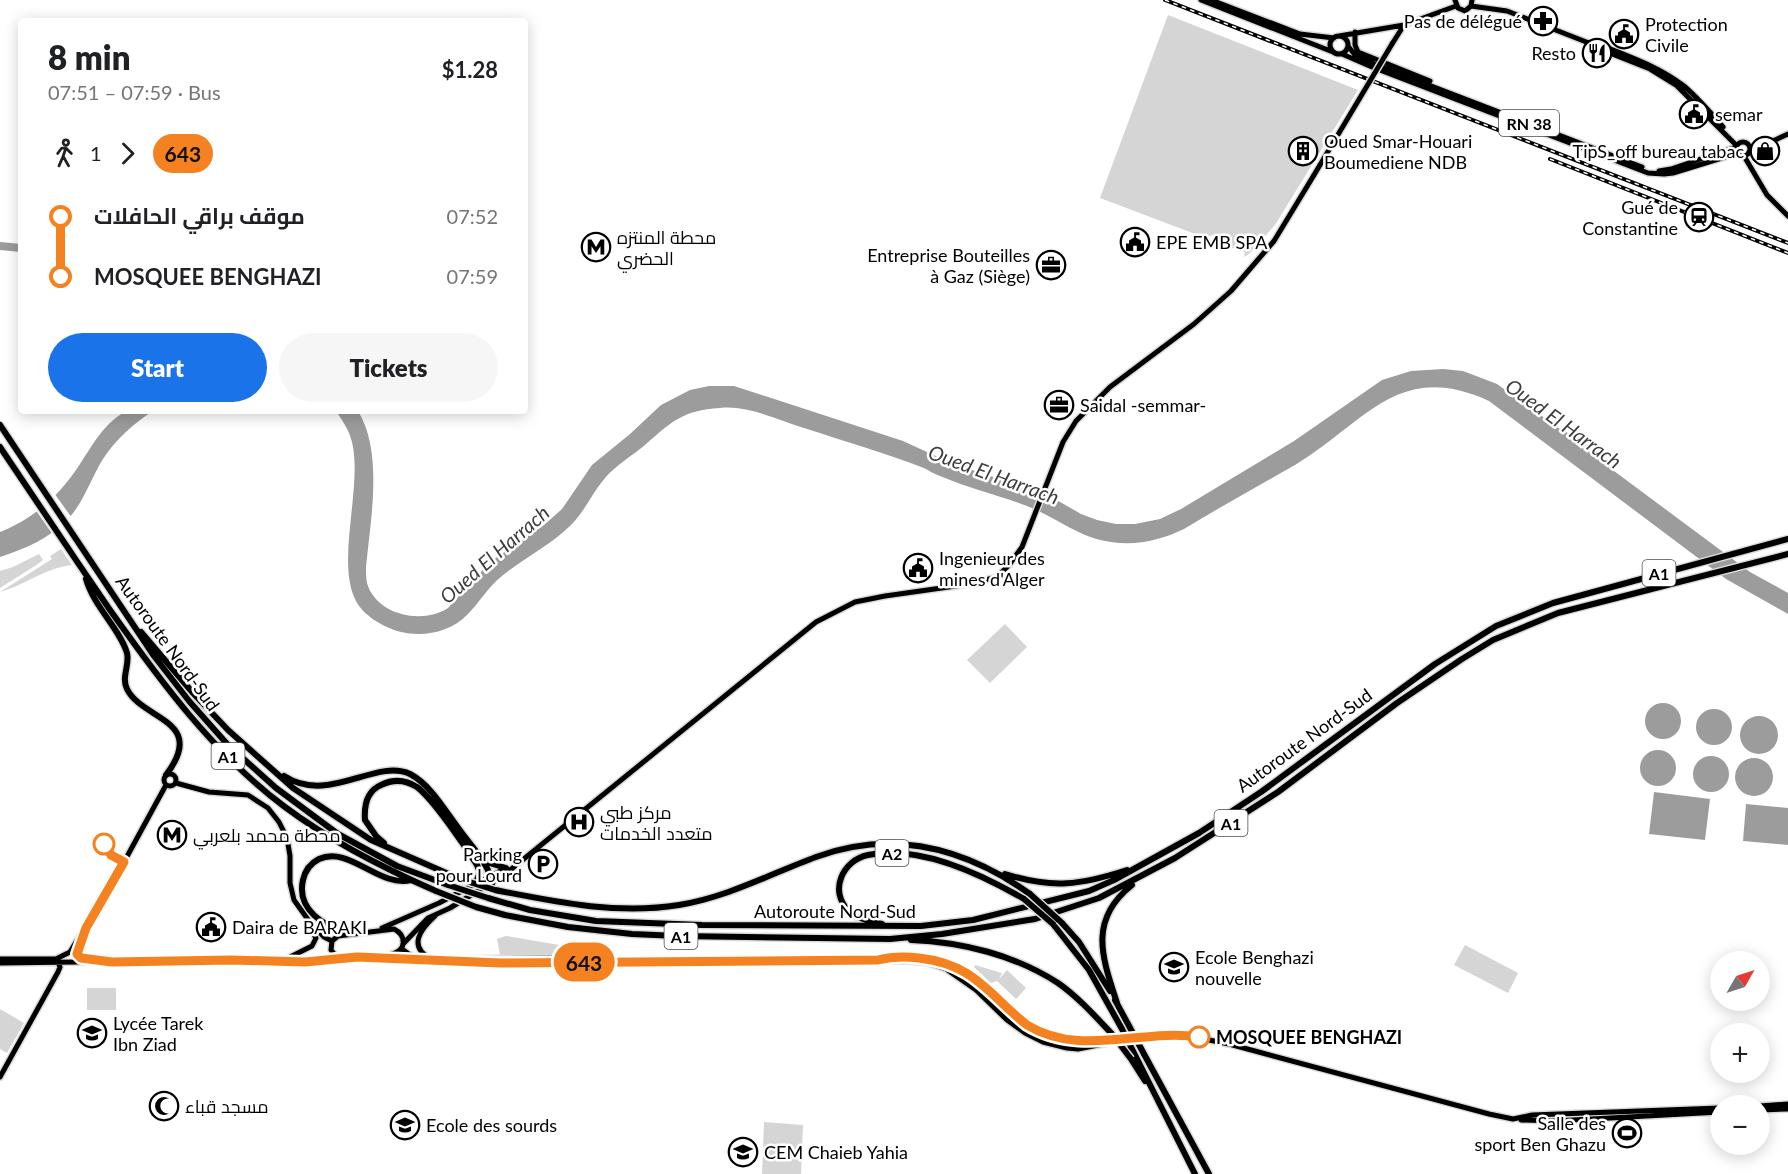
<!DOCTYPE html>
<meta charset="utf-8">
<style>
body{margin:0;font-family:Lato,Cairo,sans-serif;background:#f6f6f6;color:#202124;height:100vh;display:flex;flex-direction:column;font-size:22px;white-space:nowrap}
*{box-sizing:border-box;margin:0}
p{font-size:20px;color:#757577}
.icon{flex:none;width:33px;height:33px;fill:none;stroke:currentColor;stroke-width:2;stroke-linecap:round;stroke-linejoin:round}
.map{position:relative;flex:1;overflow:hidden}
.side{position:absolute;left:18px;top:18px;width:510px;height:396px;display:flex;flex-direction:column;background:#fff;border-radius:6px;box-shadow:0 3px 15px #0003}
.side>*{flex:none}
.badge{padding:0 12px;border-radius:20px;font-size:21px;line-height:39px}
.needle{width:39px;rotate:51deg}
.buttons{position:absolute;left:1710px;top:951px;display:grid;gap:12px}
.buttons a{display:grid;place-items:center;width:60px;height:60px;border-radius:50%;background:#fff;box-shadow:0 3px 15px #0003;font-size:30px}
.map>.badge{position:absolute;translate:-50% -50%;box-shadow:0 0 0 3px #fff}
.legs{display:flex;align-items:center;gap:9px;height:66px;padding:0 30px;font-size:20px}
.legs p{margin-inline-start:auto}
.head{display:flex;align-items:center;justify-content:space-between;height:102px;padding:0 30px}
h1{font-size:33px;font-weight:800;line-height:45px}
.action{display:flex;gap:12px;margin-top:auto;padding:12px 30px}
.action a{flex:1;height:69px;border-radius:36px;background:#1a73e8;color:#fff;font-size:24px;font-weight:800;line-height:69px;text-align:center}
.action a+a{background:#f6f6f6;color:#202124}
ul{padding:0 30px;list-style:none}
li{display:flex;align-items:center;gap:21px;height:60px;font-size:22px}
li i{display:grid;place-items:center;width:9px;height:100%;margin:0 8px;background:currentColor}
li i::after{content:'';width:15px;height:15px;margin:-8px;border:4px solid;border-radius:50%;background:#fff}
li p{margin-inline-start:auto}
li:first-child i{background:linear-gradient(#0000 50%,currentColor 0)}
li:last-child i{background:linear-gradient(currentColor 50%,#0000 0)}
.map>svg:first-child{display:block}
.green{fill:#d5d5d5}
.water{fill:#9c9c9c}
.pier{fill:#fff}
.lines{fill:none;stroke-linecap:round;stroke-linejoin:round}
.river{stroke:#9c9c9c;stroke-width:8}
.major-casing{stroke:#dbdbdb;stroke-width:8}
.highway-casing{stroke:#dbdbdb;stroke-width:9}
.major{stroke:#000;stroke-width:5}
.highway{stroke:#000;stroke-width:6}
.rail-casing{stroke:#000;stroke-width:4}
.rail{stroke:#fff;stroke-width:1.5;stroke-dasharray:4.5;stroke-linecap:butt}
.major-bridge-casing{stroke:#dbdbdb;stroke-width:8;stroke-linecap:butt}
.highway-bridge-casing{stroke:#dbdbdb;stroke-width:9;stroke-linecap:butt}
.major-bridge{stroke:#000;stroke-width:5}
.highway-bridge{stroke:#000;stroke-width:6}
.line-1-casing{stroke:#fff;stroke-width:14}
.line-1{stroke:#f58220;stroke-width:9}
.stop-1-dot{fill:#fff;stroke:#f58220;stroke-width:3}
.labels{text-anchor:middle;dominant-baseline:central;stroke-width:5;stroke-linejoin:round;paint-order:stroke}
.shield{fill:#fff;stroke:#4c4c4c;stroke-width:1.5}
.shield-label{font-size:16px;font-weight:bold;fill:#000}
.poi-label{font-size:18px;fill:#000;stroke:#fff;text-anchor:start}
.street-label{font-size:18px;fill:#000;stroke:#fff}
.stop-label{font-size:18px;font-weight:bold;fill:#000;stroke:#fff;text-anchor:start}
.water-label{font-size:20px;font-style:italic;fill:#3d3d3d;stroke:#fff}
</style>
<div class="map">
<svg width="1788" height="1174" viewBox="0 0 1788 1174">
<rect width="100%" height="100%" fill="#fff"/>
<path class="green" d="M1168,15L1358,90L1275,225L1249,254L1244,257L1245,252L1221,244L1219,242L1217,236L1212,235L1206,238L1203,237L1100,198Z
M61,549L72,565C45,568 25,585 0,592L52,559L50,556Z
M39,554L43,560L38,564L0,588V571L13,567Z
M1005,624L1027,647L990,683L967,660Z
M506,936L565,946V955H500L497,939Z
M1465,945L1518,973L1508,993L1454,965Z
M975,965L1002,973L999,979L1007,970L1026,988L1016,999L997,981L991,983L974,967Z
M87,988H116V1010H87Z
M0,1009L24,1023L7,1053L0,1049Z
M764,1122L803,1125L801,1174H762Z"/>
<path class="water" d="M1443,369L1463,371L1497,384L1560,429L1582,440L1588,445L1589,451L1614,471L1750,572L1788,593V614L1726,579L1489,401C1398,359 1365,423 1295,465C1258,486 1220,507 1184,529C1161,540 1137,546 1111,542C1077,537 1058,518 1027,506C998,495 968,488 940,476C934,474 930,471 924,468C885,453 844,441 804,428C778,420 748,405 720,408C683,410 671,422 645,445C632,456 616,465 605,478C592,493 585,511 571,525C551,545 524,558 502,576C488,587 479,603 467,615C449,633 421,638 397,631C382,626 363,615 356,601C336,564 361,492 353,447C351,433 344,423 336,411H358C384,453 370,522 366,568C366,573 366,578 367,583C376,615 422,625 448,608L490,562L544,525L562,509L592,465L630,434L661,405L690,390L709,386H734L903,441L951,463L1048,495L1081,514L1097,520L1116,524H1135L1160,519L1181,509L1294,441L1382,380L1411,371Z
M126,411H153C134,423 115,440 103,459C91,478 84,502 68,519C50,538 25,549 0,557V532C33,519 58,497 78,467C93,445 102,425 126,411Z
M1645 721a18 18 0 1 1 36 0a18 18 0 1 1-36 0Z
M1696 727a18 18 0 1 1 36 0a18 18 0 1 1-36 0Z
M1740 735a19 19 0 1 1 38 0a19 19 0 1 1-38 0Z
M1640 768a18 18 0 1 1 36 0a18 18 0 1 1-36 0Z
M1693 774a18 18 0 1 1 36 0a18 18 0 1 1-36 0Z
M1735 777a19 19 0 1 1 38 0a19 19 0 1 1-38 0Z
M1654,792L1710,799L1705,840L1649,834Z
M1746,804L1788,808V845L1743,841Z"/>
<path class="pier" d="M54,493L72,518L53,535L35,509Z"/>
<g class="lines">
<path class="river" d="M0,246L21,248"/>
<g class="major-casing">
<path id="major" d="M1201,0L1333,52
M1211,0L1300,34L1334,38
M1455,0L1458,8L1465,11L1471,6L1472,0
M1471,6L1507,11L1594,45L1597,48L1650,69L1676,85L1737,146
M1355,32V45L1358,52L1430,81
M1339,36L1404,25
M1330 45a9 9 0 1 1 18 0a9 9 0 1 1-18 0Z
M1392,44L1404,25L1456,6
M1594,45L1598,44C1628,56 1658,66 1684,86C1698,98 1711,113 1723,127
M1348,46L1355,55L1374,64L1642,167
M1342,54L1372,67L1648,173L1664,174L1673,173L1738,153
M1736 149a7 7 0 1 1 14 0a7 7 0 1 1-14 0Z
M1749,152L1788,134
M1744,156L1767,195L1788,216
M1659,171L1671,169L1736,147
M164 780a6 6 0 1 1 12 0a6 6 0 1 1-12 0Z
M176,783L209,792L248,795L268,808L279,822L287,838L290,856V883L294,900L309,921L324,937L332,941
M382,928L439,903L506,868
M394,929C400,932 404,937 403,944C401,961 354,957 341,957L336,956L331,950L332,941L338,936Z
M79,944L77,954L81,958L88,959
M403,944L428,918L450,908L504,875L816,622L855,602L885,596L970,584L997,577L1009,565L1022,547L1063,442L1076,421L1110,387L1194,324L1231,291L1274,241L1314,175
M402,949L410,955L422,958
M373,957L500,963L739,960L910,961L928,963L946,969L976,990L1007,1020L1025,1033L1043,1042L1067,1048L1078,1049L1139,1037L1179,1034L1229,1044L1489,1114L1513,1119L1532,1115L1720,1108
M0,959H56L70,952L124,862L166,785
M431,959C407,946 421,929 435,916
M459,959L565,958L572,961
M883,959C896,955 907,957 920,958C985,965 988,1004 1036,1030C1056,1041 1077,1042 1099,1042
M282,961L312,946L316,938L307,924
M0,963L232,960L305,962L341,957
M0,1077L58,972L60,967L57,960
M1760,1106L1788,1104
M1760,1110L1788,1109
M1521,1120L1555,1121L1720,1112"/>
</g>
<g class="highway-casing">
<path id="highway" d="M0,425L154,656L189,701L228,745L276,788L338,834L397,866L448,885
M0,447C37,502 73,556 110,610C161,682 214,754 285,807C332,842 383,868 436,891
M86,579C94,607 120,629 127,653C130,665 121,677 127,689C142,720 208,720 166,775
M141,632L193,693L228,730L293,788L371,840L460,879
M284,776C329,805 375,758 410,774C431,785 445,811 459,829C470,845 490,864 492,884
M384,843L376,836L365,820C364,806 367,791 381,785C393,779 406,780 417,787C433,799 465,846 477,865L480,872L475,885
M483,861L506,868
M1005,874C1052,889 1081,885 1127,870
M495,890C556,902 617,915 679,905C728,897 770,874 816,857C893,829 965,848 1030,894
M488,898L530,910L596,921L702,925L921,926L973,920L1089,891L1114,880L1199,833L1261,792L1435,664L1496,626L1553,603L1788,539
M476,907L505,915L568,927L632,934L678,936L890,939L942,934L1035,919L1099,898L1175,858L1278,792L1397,703L1462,659L1493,640L1558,613L1788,554
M1062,923L1079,942L1110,991
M882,924C871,921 857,919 849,911C828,891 843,860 868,855C919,844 981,874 1024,899
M1053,924L1089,970L1122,1029
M348,934C325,926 296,910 303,880C305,871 311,863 319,859C349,845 379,888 411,880
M911,940C962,942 1015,955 1058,983C1078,997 1095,1016 1112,1034
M1115,1000L1128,1024
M1117,1003C1102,957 1088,920 1132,885
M1131,1047L1195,1174
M1144,1054L1209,1174
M1131,1059L1145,1081"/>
</g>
<use href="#major" class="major"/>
<use href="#highway" class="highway"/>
<g class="rail-casing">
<path id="rail" d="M1165,0L1788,243
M1550,159L1788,253"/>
</g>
<use href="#rail" class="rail"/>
<g class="major-bridge-casing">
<path id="major-bridge" d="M1314,175L1392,44"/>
</g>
<g class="highway-bridge-casing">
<path id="highway-bridge" d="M460,879L495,890
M448,885L488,898
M436,891L476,907
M1030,894L1062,923
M1024,899L1053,924
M1128,1024L1144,1054
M1122,1029L1131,1047
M1112,1034L1131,1059"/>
</g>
<use href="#major-bridge" class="major-bridge"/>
<use href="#highway-bridge" class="highway-bridge"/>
</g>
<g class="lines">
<g class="line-1-casing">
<path id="line-1" d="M104,844L111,855L124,862L86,928L77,954L81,958L112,962L232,960L305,962L357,957L500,963L878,960C893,956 904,956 919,958C974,964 988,994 1027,1025C1081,1058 1141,1028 1199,1037"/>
</g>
<use href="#line-1" class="line-1"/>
</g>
<defs>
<g id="pharmacy-ring" transform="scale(1.5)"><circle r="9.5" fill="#fff" stroke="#000" stroke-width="1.5"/><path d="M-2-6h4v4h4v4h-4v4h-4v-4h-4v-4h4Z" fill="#000"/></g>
<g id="civic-ring" transform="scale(1.5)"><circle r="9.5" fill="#fff" stroke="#000" stroke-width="1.5"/><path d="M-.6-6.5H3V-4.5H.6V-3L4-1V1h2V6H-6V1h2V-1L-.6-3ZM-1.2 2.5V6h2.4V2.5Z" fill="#000"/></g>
<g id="restaurant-ring" transform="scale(1.5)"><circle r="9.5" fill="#fff" stroke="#000" stroke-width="1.5"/><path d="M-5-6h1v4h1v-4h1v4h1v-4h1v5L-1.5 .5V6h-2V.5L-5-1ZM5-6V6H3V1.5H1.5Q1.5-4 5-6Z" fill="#000"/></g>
<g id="building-ring" transform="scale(1.5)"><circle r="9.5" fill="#fff" stroke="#000" stroke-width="1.5"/><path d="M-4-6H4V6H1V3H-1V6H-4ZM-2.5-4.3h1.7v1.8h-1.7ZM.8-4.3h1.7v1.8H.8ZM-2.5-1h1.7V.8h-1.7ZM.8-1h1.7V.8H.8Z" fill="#000"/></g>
<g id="shop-ring" transform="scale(1.5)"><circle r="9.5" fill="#fff" stroke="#000" stroke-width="1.5"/><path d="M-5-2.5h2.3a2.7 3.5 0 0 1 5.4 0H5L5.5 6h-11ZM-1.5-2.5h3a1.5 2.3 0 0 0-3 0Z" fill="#000"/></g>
<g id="station-ring" transform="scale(1.5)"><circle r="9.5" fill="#fff" stroke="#000" stroke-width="1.5"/><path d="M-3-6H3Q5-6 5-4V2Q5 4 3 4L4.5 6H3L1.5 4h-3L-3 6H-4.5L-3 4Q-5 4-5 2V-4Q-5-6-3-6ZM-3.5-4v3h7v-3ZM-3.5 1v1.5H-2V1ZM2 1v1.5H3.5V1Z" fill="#000"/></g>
<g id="metro-ring" transform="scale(1.5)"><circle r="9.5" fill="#fff" stroke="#000" stroke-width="1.5"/><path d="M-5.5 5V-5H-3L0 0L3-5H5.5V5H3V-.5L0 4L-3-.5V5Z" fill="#000"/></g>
<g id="office-ring" transform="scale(1.5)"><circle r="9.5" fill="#fff" stroke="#000" stroke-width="1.5"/><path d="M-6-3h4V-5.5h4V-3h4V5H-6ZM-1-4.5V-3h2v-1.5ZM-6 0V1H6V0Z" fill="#000"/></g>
<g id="hospital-ring" transform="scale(1.5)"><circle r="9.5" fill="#fff" stroke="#000" stroke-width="1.5"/><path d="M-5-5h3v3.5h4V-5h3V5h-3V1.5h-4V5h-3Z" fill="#000"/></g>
<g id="parking-ring" transform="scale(1.5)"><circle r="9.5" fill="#fff" stroke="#000" stroke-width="1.5"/><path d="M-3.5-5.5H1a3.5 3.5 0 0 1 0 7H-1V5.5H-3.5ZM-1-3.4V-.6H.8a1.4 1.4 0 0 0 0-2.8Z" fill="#000"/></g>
<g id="school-ring" transform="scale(1.5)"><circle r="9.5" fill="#fff" stroke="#000" stroke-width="1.5"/><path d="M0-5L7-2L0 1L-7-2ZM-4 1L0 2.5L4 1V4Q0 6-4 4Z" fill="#000"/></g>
<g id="mosque-ring" transform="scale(1.5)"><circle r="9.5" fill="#fff" stroke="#000" stroke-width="1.5"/><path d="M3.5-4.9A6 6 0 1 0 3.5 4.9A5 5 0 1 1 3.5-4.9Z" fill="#000"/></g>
<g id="stadium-ring" transform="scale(1.5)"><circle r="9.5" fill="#fff" stroke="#000" stroke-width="1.5"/><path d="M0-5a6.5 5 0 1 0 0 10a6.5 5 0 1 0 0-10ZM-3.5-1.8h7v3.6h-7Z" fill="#000"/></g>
</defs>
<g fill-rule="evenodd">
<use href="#pharmacy-ring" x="1543" y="21"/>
<use href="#civic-ring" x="1624" y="34"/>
<use href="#restaurant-ring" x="1597" y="53"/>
<use href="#civic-ring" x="1694" y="114"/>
<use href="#building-ring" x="1303" y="151"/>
<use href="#shop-ring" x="1765" y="151"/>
<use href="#station-ring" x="1699" y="217"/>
<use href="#civic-ring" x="1135" y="242"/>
<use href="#metro-ring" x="596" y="247"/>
<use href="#office-ring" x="1051" y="265"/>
<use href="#office-ring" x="1059" y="405"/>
<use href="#civic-ring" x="918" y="568"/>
<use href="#hospital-ring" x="579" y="822"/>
<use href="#metro-ring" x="172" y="835"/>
<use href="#parking-ring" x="543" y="864"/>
<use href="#civic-ring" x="211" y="927"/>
<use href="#school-ring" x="1174" y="967"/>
<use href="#school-ring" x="92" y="1033"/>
<use href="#mosque-ring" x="164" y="1106"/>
<use href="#school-ring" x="405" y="1125"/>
<use href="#stadium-ring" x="1627" y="1133"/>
<use href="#school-ring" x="743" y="1152"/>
</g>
<g class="stop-1-dot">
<circle cx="104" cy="844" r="10"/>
<circle cx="1199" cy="1037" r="10"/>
</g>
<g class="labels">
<g class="shield">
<rect x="1499" y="110" width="60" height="26" rx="4.5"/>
<rect x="1642.5" y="560" width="33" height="26" rx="4.5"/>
<rect x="211.5" y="743" width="33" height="26" rx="4.5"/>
<rect x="1214.5" y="810" width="33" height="26" rx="4.5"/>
<rect x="875.5" y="840" width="33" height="26" rx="4.5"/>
<rect x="664.5" y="923" width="33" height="26" rx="4.5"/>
</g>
<g class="shield-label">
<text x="1529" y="123">RN 38</text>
<text x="1659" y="573">A1</text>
<text x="228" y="756">A1</text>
<text x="1231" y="823">A1</text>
<text x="892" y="853">A2</text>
<text x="681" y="936">A1</text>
</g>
<g class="poi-label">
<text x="1522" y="21" text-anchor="end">Pas de délégué</text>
<text x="1645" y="24">Protection<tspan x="1645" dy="21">Civile</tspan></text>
<text x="1576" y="53" text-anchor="end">Resto</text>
<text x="1715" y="114">semar</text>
<text x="1324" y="141">Oued Smar-Houari<tspan x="1324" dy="21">Boumediene NDB</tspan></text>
<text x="1744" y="151" text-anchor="end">TipS_off bureau tabac</text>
<text x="1678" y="207" text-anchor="end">Gué de<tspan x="1678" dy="21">Constantine</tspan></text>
<text x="617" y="237">محطة المنتزه<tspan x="617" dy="21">الحضري</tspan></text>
<text x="1156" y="242">EPE EMB SPA</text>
<text x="1030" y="255" text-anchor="end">Entreprise Bouteilles<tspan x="1030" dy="21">à Gaz (Siège)</tspan></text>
<text x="1080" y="405">Saidal -semmar-</text>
<text x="939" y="558">Ingenieur des<tspan x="939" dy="21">mines d'Alger</tspan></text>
<text x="600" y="812">مركز طبي<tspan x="600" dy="21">متعدد الخدمات</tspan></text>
<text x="193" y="835">محطة محمد بلعربي</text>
<text x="522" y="854" text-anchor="end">Parking<tspan x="522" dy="21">pour Lourd</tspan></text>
<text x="232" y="927">Daira de BARAKI</text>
<text x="1195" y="957">Ecole Benghazi<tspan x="1195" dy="21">nouvelle</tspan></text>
<text x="113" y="1023">Lycée Tarek<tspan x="113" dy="21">Ibn Ziad</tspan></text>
<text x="185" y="1106">مسجد قباء</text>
<text x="1606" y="1123" text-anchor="end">Salle des<tspan x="1606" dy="21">sport Ben Ghazu</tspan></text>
<text x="426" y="1125">Ecole des sourds</text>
<text x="764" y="1152">CEM Chaieb Yahia</text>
</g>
<g class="street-label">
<text transform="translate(168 643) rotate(54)">Autoroute Nord-Sud</text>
<text transform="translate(1304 740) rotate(-36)">Autoroute Nord-Sud</text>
<text x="835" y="911">Autoroute Nord-Sud</text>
</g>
<g class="stop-label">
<text x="1216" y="1037">MOSQUEE BENGHAZI</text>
</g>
<g class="water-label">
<text transform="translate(1564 423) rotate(36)">Oued El Harrach</text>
<text transform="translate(994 474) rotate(20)">Oued El Harrach</text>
<text transform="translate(494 554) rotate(-41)">Oued El Harrach</text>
</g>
</g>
</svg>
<div class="buttons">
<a><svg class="needle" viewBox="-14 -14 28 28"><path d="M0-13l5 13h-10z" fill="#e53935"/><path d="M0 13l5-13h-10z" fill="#757577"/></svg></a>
<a>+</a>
<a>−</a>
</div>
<b class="badge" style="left:584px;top:962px;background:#f58220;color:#111">643</b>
<section class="side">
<div class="head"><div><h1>8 min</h1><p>07:51 – 07:59 · Bus</p></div><b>$1.28</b></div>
<div class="legs"><svg class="icon" aria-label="walk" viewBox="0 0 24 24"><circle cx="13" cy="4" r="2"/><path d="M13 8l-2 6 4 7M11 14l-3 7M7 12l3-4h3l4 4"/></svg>1<svg class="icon" aria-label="forward" viewBox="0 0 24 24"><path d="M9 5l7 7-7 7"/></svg><b class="badge" style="background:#f58220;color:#111">643</b></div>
<ul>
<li><i style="color:#f58220"></i><b>موقف براقي الحافلات</b><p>07:52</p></li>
<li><i style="color:#f58220"></i><b>MOSQUEE BENGHAZI</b><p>07:59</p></li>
</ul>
<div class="action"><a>Start</a><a>Tickets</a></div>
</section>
</div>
